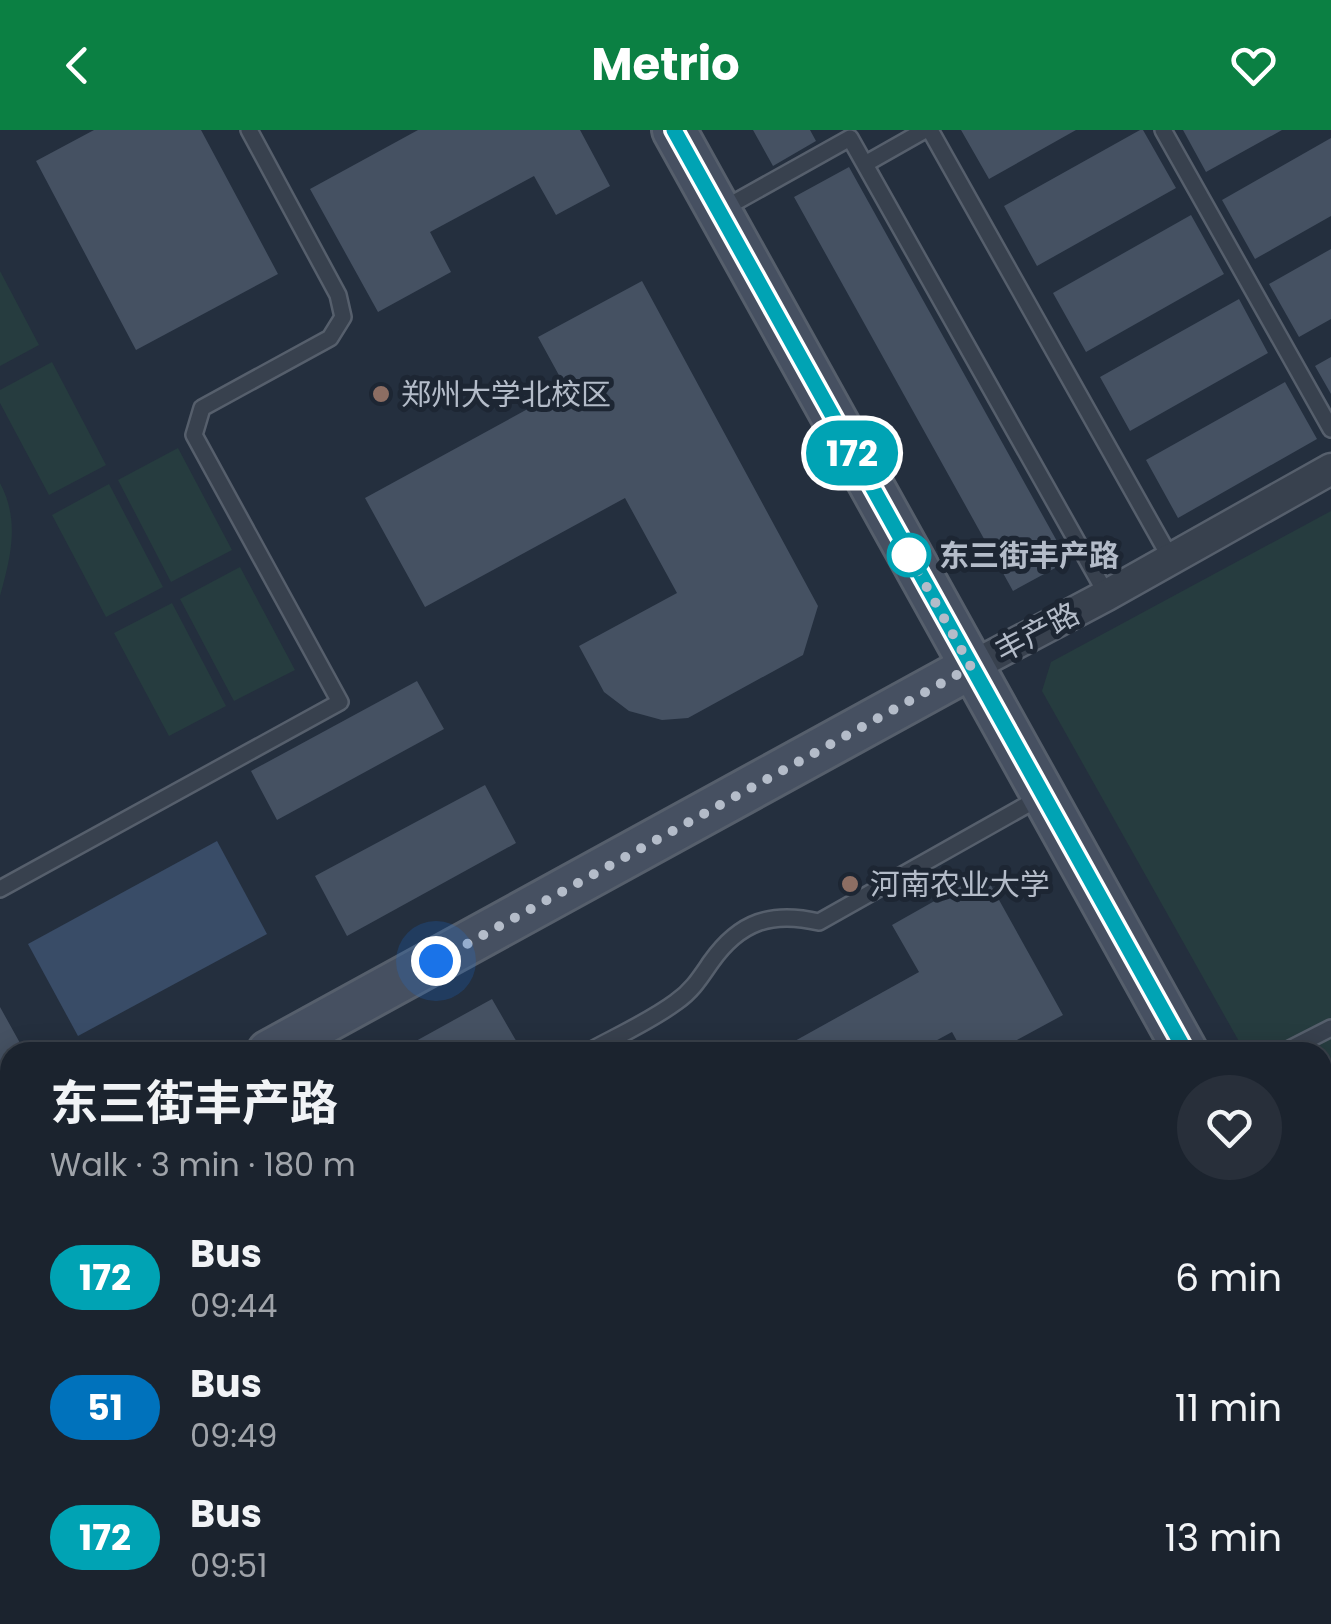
<!DOCTYPE html>
<meta charset="utf-8">
<style>
body{margin:0;font-family:Poppins,"Noto Sans SC",sans-serif;background:#282f3a;color:#f1f3f6;height:100vh;display:flex;flex-direction:column;font-size:38px;white-space:nowrap}
*{box-sizing:border-box;margin:0}
p{font-size:32px;color:#a0a4aa}
.icon{flex:none;width:55px;height:55px;fill:none;stroke:currentColor;stroke-width:2;stroke-linecap:round;stroke-linejoin:round}
.map{position:relative;flex:1;overflow:hidden}
.side{position:absolute;left:0px;top:912px;width:1332px;height:582px;display:flex;flex-direction:column;background:#1b232e;border-radius:30px 30px 0 0;box-shadow:0 5px 25px #0003,0 0 0 2px #39404a}
.side>*{flex:none}
.badge{padding:0 20px;border-radius:32px;font-size:35px;line-height:65px}
.you{position:absolute;width:50px;height:50px;margin:-25px;border:8px solid #fff;border-radius:50%;background:#1a73e8;box-shadow:0 0 0 15px #1a73e833}
.map>.badge{position:absolute;translate:-50% -50%;box-shadow:0 0 0 5px #fff}
.round{display:grid;place-items:center;flex:none;width:105px;height:105px;border-radius:52px;background:#282f3a}
.headline{display:flex;align-items:center;justify-content:space-between;height:170px;padding:0 50px}
h1{font-size:48px;font-weight:700;line-height:75px}
ul{padding:0;list-style:none}
li{display:flex;align-items:center;gap:30px;height:130px;padding:0 50px}
li div{flex:1}
li b{display:block;font-size:38px}
li em{font-style:normal}
li .badge{min-width:110px;font-weight:700;text-align:center}
header{display:flex;justify-content:space-between;align-items:center;height:130px;padding:0 50px;background:#0b8043;color:#fff;font-size:45px;font-weight:700}
.map>svg:first-child{display:block}
.green{fill:#263c3f}
.water{fill:#394c67}
.building{fill:#455162}
.lines{fill:none;stroke-linecap:round;stroke-linejoin:round}
.lane-casing{stroke:#565f6c;stroke-width:20}
.street-casing{stroke:#565f6c;stroke-width:35}
.secondary-casing{stroke:#565f6c;stroke-width:48}
.lane{stroke:#38414e;stroke-width:15}
.street{stroke:#38414e;stroke-width:30}
.secondary{stroke:#465061;stroke-width:42}
.line-casing{stroke:#fff;stroke-width:22}
.line{stroke:#00a3b4;stroke-width:15}
.walk{stroke:#b4bcc9;stroke-width:10;stroke-dasharray:0 18}
.education-dot{fill:#8d6e63;stroke:#1d2633;stroke-width:4}
.stop-dot{fill:#fff;stroke:#00a3b4;stroke-width:5}
.labels{text-anchor:middle;dominant-baseline:central;stroke-width:10;stroke-linejoin:round;paint-order:stroke}
.poi-label{font-size:30px;fill:#b4bcc9;stroke:#1d2633;text-anchor:start}
.stop-label{font-size:30px;font-weight:bold;fill:#b4bcc9;stroke:#1d2633;text-anchor:start}
.street-label{font-size:30px;fill:#b4bcc9;stroke:#1d2633}
</style>
<header><svg class="icon" aria-label="back" viewBox="0 0 24 24"><path d="M15 5l-7 7 7 7"/></svg>Metrio<svg class="icon" aria-label="heart" viewBox="0 0 24 24"><path d="M12 20l-8-8c-3-5 5-10 8-4 3-6 11-1 8 4z"/></svg></header>
<div class="map">
<svg width="1331" height="1494" viewBox="0 0 1331 1494">
<rect width="100%" height="100%" fill="#242f3e"/>
<path class="green" d="M0,141L39,215L0,236Z
M52,232L106,335L49,365L0,273V260Z
M178,318L232,420L171,452L118,350Z
M0,353C20,391 11,426 0,466Z
M109,354L163,457L106,487L52,385Z
M1331,381V1076L1323,1060L1322,922H1245L1042,561L1051,532Z
M240,437L295,540L234,571L180,469Z
M172,473L226,576L169,606L114,503Z
M115,1485H580L585,1494H120Z"/>
<path class="water" d="M217,711L267,804L78,906L28,814Z"/>
<path class="building" d="M94,0H201L278,144L136,220L36,31Z
M418,0H580L610,56L556,85L534,46L430,102L451,142L378,182L310,59Z
M753,0H810L816,11L773,36Z
M961,0H1076L989,49Z
M1140,0H1143L1176,58L1037,136L1004,76Z
M1183,0H1282L1206,42Z
M1331,8V86L1255,129L1222,70Z
M849,37L1068,431L1013,461L794,67Z
M1191,85L1224,144L1086,222L1053,163Z
M1331,119V189L1299,207L1269,154Z
M642,151L818,476L803,525L688,588L662,590L629,581L604,562L579,516L677,463L625,368L425,477L365,368L566,258L538,207Z
M1239,169L1268,223L1130,301L1100,247Z
M1331,227V264L1315,236Z
M1285,252L1317,309L1178,388L1146,330Z
M417,551L444,599L277,690L251,641Z
M485,655L516,713L347,806L315,746Z
M984,743L1063,885L995,922H963L952,902L915,922H775L919,842L892,795Z
M492,869L522,921L396,922Z
M0,877L25,922H10V993L5,996L0,986Z
M10,1142V1212L0,1217V1147Z
M1322,1438L1328,1447L1331,1445V1481L1314,1491L1316,1494H1216L1211,1485H1249L1252,1489L1259,1485H1322Z
M592,1485H653L656,1490L648,1494H597Z
M923,1485H985L990,1494H907Z
M1060,1485H1168L1173,1494H1065Z"/>
<g class="lines">
<g class="lane-casing">
<path id="lane" d="M930,0L1171,429
M1163,0L1331,299
M865,34L925,0
M723,79L850,8L1107,465
M0,759L340,572L194,305L202,278L330,208L343,187L338,165L249,0
M588,922C617,906 649,892 676,872C692,861 700,848 711,832C740,791 772,781 819,792L1039,668
M1284,922L1331,898
M1322,960L1331,956
M0,1252L10,1247
M1322,1336L1331,1331
M0,1447L4,1460L0,1471
M1194,1485L1199,1494"/>
</g>
<g class="street-casing">
<path id="street" d="M971,537L1107,465L1331,339"/>
</g>
<g class="secondary-casing">
<path id="secondary" d="M674,0L1186,922
M269,922L971,537
M0,1070L10,1065
M1322,1168L1331,1183"/>
</g>
<use href="#lane" class="lane"/>
<use href="#street" class="street"/>
<use href="#secondary" class="secondary"/>
</g>
<g class="lines">
<g class="line-casing">
<path id="line" d="M674,0L1186,922"/>
</g>
<use href="#line" class="line"/>
<path class="walk" d="M436,831L971,537L909,425"/>
</g>
<g class="education-dot">
<circle cx="381" cy="264" r="10"/>
<circle cx="850" cy="754" r="10"/>
</g>
<circle class="stop-dot" cx="909" cy="425" r="20"/>
<g class="labels">
<g class="poi-label">
<text x="401" y="264">郑州大学北校区</text>
<text x="870" y="754">河南农业大学</text>
</g>
<g class="stop-label">
<text x="939" y="425">东三街丰产路</text>
</g>
<g class="street-label">
<text transform="translate(1037 502) rotate(-28)">丰产路</text>
</g>
</g>
</svg>
<div class="you" style="left:436px;top:831px"></div>
<b class="badge" style="left:852px;top:323px;background:#00a3b4;color:#fff">172</b>
<section class="side">
<div class="headline"><div><h1>东三街丰产路</h1><p>Walk · 3 min · 180 m</p></div><a class="round"><svg class="icon" aria-label="heart" viewBox="0 0 24 24"><path d="M12 20l-8-8c-3-5 5-10 8-4 3-6 11-1 8 4z"/></svg></a></div>
<ul>
<li><span class="badge" style="background:#00a3b4;color:#fff">172</span><div><b>Bus</b><p>09:44</p></div><em>6 min</em></li>
<li><span class="badge" style="background:#0072bc;color:#fff">51</span><div><b>Bus</b><p>09:49</p></div><em>11 min</em></li>
<li><span class="badge" style="background:#00a3b4;color:#fff">172</span><div><b>Bus</b><p>09:51</p></div><em>13 min</em></li>
</ul>
</section>
</div>
